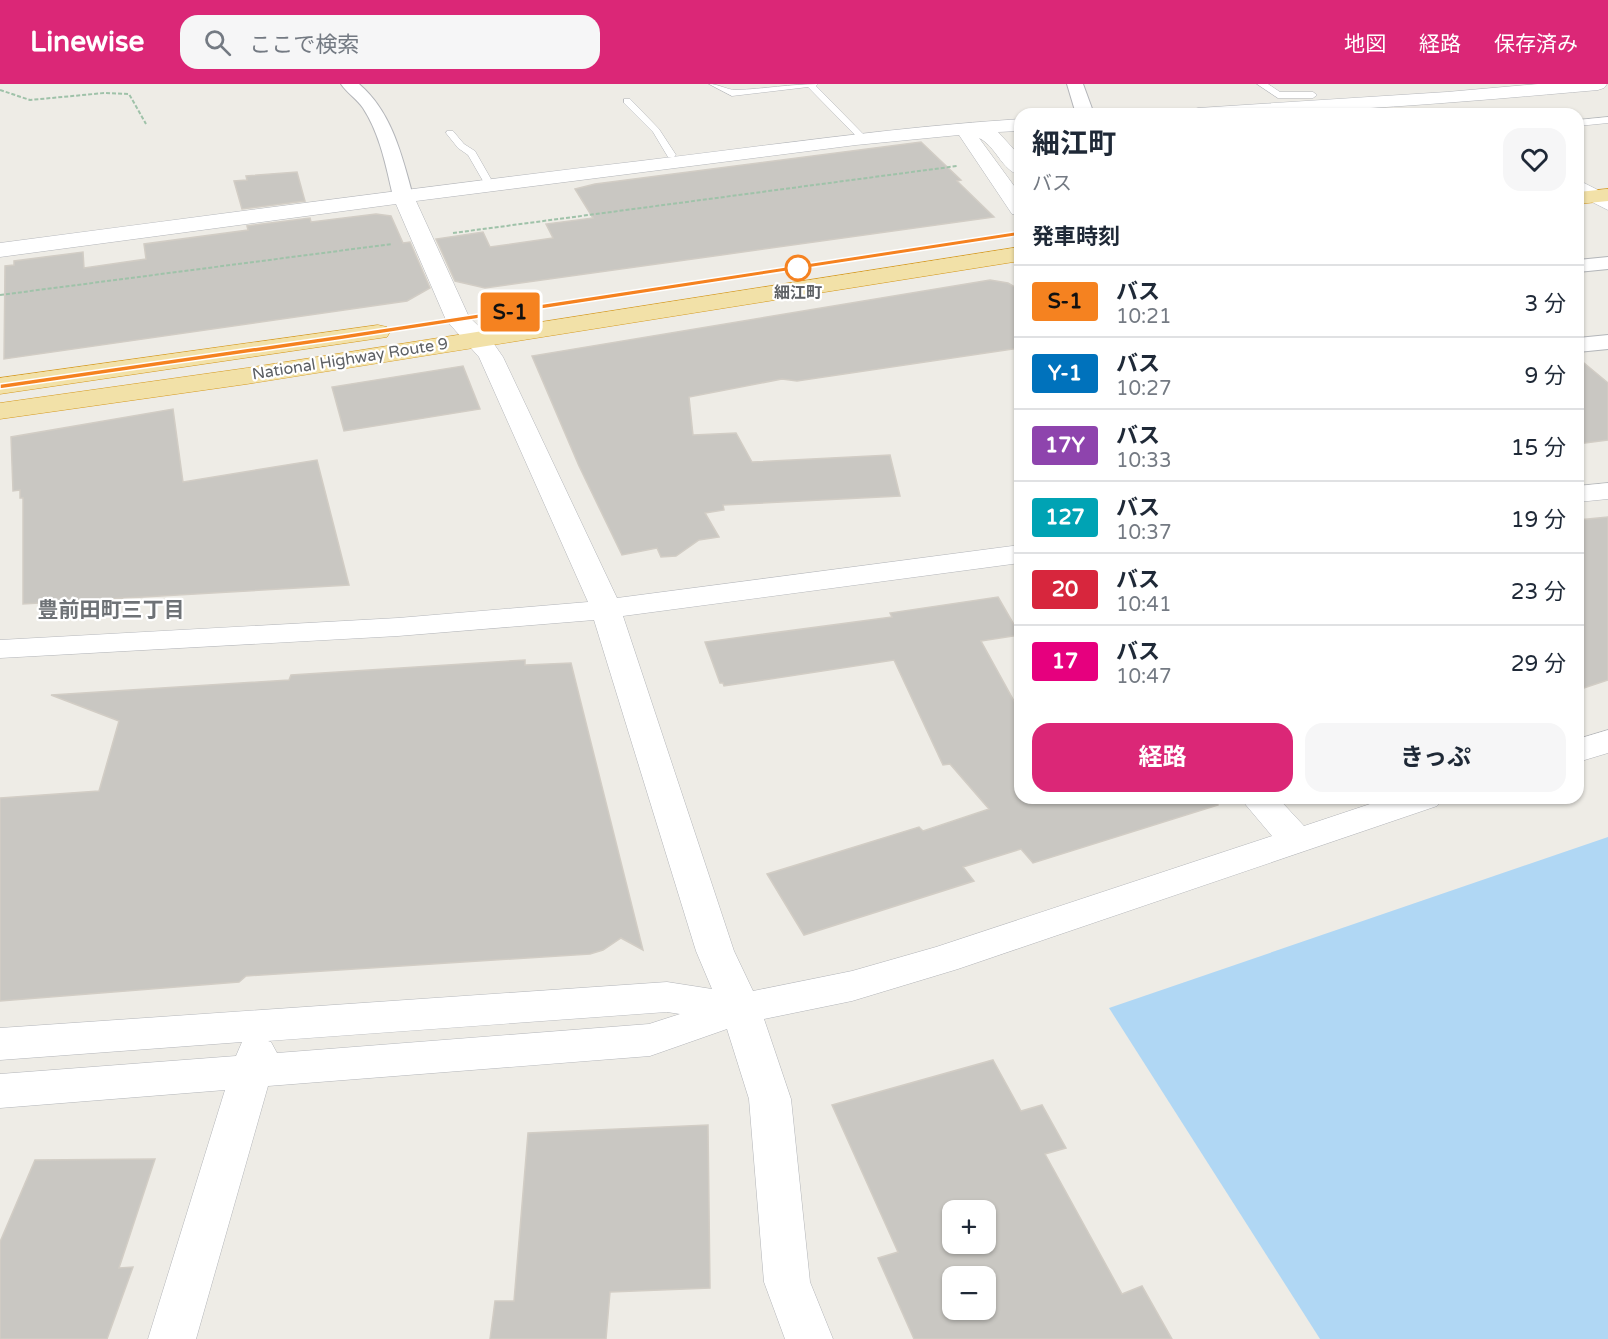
<!DOCTYPE html>
<html lang="ja">
<meta charset="utf-8">
<style>
body{margin:0;font-family:"Varela Round","Noto Sans JP",sans-serif;background:#f6f6f7;color:#1f2937;height:100vh;display:flex;flex-direction:column;font-size:22px;white-space:nowrap}
*{box-sizing:border-box;margin:0}
p{font-size:20px;color:#747a83}
.icon{flex:none;width:33px;height:33px;fill:none;stroke:currentColor;stroke-width:2;stroke-linecap:round;stroke-linejoin:round}
.map{position:relative;flex:1;overflow:hidden}
.side{position:absolute;left:1014px;top:24px;width:570px;height:696px;display:flex;flex-direction:column;background:#fff;border-radius:18px;box-shadow:0 2px 4px #0004}
.side>*{flex:none}
.badge{padding:0 12px;border-radius:4px;font-size:21px;line-height:39px}
.controls{position:absolute;left:942px;top:1116px;display:grid;gap:12px}
.controls a{display:grid;place-items:center;width:54px;height:54px;border-radius:12px;background:#fff;box-shadow:0 2px 4px #0004;font-size:30px}
.map>.badge{position:absolute;translate:-50% -50%;box-shadow:0 0 0 3px #fff}
h2{padding:0 18px;font-size:22px;line-height:54px}
.round{display:grid;place-items:center;flex:none;width:63px;height:63px;border-radius:18px;background:#f6f6f7}
.headline{display:flex;align-items:center;justify-content:space-between;height:102px;padding:0 18px}
h1{font-size:28px;font-weight:700;line-height:45px}
.primary-button{display:flex;gap:12px;margin-top:auto;padding:12px 18px}
.primary-button a{flex:1;height:69px;border-radius:18px;background:#db2777;color:#fff;font-size:24px;font-weight:700;line-height:69px;text-align:center}
.primary-button a+a{background:#f6f6f7;color:#1f2937}
ul{padding:0;list-style:none}
li{display:flex;align-items:center;gap:18px;height:72px;padding:0 18px;border-top:2px solid #e0e1e3}
li div{flex:1}
li b{display:block;font-size:22px}
li em{font-style:normal}
li .badge{min-width:66px;font-weight:700;text-align:center}
header{display:flex;align-items:center;gap:36px;box-sizing:border-box;height:84px;padding:0 30px;background:#db2777;color:#fff}
header strong{font-size:28px}
nav{display:flex;gap:33px;margin-inline-start:auto;font-size:21px}
.search{width:420px;height:54px;background:#f6f6f7;display:flex;align-items:center;gap:15px;box-sizing:border-box;padding:0 21px;border-radius:18px;color:#747a83;font-size:22px}
.map>svg:first-child{display:block}
.water{fill:#b0d7f4}
.building{fill:#c9c7c2;stroke:#d2cdc5;stroke-width:1.5;fill-rule:evenodd}
.lines{fill:none;stroke-linecap:round;stroke-linejoin:round}
.service-casing{stroke:#b3b5b9;stroke-width:1}
.minor-casing{stroke:#b3b5b9;stroke-width:2}
.tertiary-casing{stroke:#b3b5b9;stroke-width:1}
.trunk-casing{stroke:#d5991e;stroke-width:1}
.path{stroke:#9fc2a9;stroke-width:2;stroke-dasharray:4 2;stroke-linecap:butt}
.service{fill:#fff;fill-rule:evenodd}
.minor{fill:#fff;fill-rule:evenodd}
.tertiary{fill:#fff;fill-rule:evenodd}
.trunk{fill:#f2e1a8;fill-rule:evenodd}
.line{fill:#f58220;stroke:#fff;stroke-width:1.5}
.stop-dot{fill:#fff;stroke:#f58220;stroke-width:3}
.labels{text-anchor:middle;dominant-baseline:central;stroke-width:4.5;stroke-linejoin:round;paint-order:stroke}
.far-stop-label{font-size:16px;font-weight:bold;fill:#5d6064;stroke:#fff}
.far-street-label{font-size:16px;fill:#5d6064;stroke:#fff}
.neighbourhood-label{font-size:21px;font-weight:bold;fill:#6e7276;stroke:#fff}
</style>
<header>
<strong>Linewise</strong>
<div class="search"><svg class="icon" aria-label="search" viewBox="0 0 24 24"><circle cx="10" cy="10" r="6"/><path d="M15 15l6 6"/></svg>ここで検索</div>
<nav><a>地図</a><a>経路</a><a>保存済み</a></nav>
</header>
<div class="map">
<svg width="1608" height="1255" viewBox="0 0 1608 1255">
<rect width="100%" height="100%" fill="#eeece6"/>
<path class="water" d="M1608,753V1255H1320L1109,924Z"/>
<path class="building" d="M921,58L961,96L957,97L994,133L485,204L455,197L436,155L483,148L490,163L553,154L546,140L593,134L575,105L595,100Z
M297,88L305,117L242,125L234,97L247,96L246,92Z
M376,130L391,132L403,159L410,158L430,204L407,217L4,275L5,182L14,181V177L83,168L84,184L146,175L144,160L248,146L247,142L310,134L311,138Z
M990,196L1008,199L1020,206V264L797,297L782,295L689,313L693,351L736,349L752,378L890,371L900,412L723,421L724,426L705,429L719,453L699,456L676,472L661,473L657,464L622,471L579,382L532,272Z
M1578,274L1608,299V356L1578,360Z
M463,282L480,325L344,347L332,303Z
M173,325L183,398L317,376L349,501L23,520V414H20V406L13,407L11,353Z
M1608,433V596L1578,606V436Z
M998,513L1020,551L981,557L1020,628V714H1217L1218,721L1033,779L1021,765L963,783L974,797L804,851L767,790L919,743L923,747L989,725L950,680L943,681L894,576L724,602L723,599H720L705,558L892,533L890,529Z
M525,576V581L571,579L643,866L621,854L603,866L590,870L246,892L239,898L0,917V714L99,707L119,637L51,611L289,596L291,591Z
M993,976L1021,1027L1042,1021L1066,1064L1045,1070L1122,1210L1142,1202L1172,1255H914L878,1174L898,1168L832,1021ZM952,1126H986V1160H952ZM952,1192H986V1226H952Z
M708,1041L710,1204L610,1208L606,1255H490L495,1217H514L528,1049Z
M155,1075L119,1184L133,1183L107,1255H0V1158L35,1076Z"/>
<g class="lines">
<g class="service-casing">
<path id="service" d="M709,0C719,0 727,6 736,6C764,5 791,0 818,0L816,2L867,54L860,56L808,3L732,12Z
M1257,0H1268L1280,8H1313L1317,11L1313,14H1278Z
M624,15H630L659,45L676,71L674,73H668L653,48L624,19Z
M1608,33V39L1578,42V36Z
M447,47H453L464,60L475,67L491,95L489,97H483L468,71L458,64L446,49Z"/>
</g>
<g class="minor-casing">
<path id="minor" d="M341,0H359C392,28 402,72 413,112L410,116H396L393,112C386,82 380,50 363,24C357,15 347,9 341,0Z
M1067,0H1083L1094,30H1076Z
M1608,173V185L1578,188V176Z
M1608,251V265L1578,268V254Z"/>
</g>
<g class="tertiary-casing">
<path id="tertiary" d="M1538,0H1607L1604,4L1598,6C1461,18 1326,30 1188,30L1191,26L1198,24L1447,8Z
M1020,35V47L998,48L1020,72V91C1002,87 996,62 979,54L1020,110V131L1012,130L959,51L856,61L416,117L469,233L487,250L503,273L617,514L1020,461V479L623,532L734,867L753,907L852,887L936,863L1272,752L1240,714H1278L1304,742L1388,714H1443L1437,722L958,885L852,917L764,935L791,1015L810,1198L833,1255H785L764,1198L749,1015L727,945L650,972L268,1002L196,1255H148L225,1006L0,1024V990L236,972L242,958L0,976V944L667,898L712,905L696,867L594,536L398,552L0,574V556L398,534L588,518L479,273L446,236L396,120L0,173V159C214,131 427,102 640,77C767,62 893,43 1020,35ZM667,928L680,930L649,940L277,969L271,958L268,957Z
M1578,96L1608,111V126L1578,111Z
M1608,399V415L1578,418V402Z
M1608,646V669L1578,678V655Z"/>
</g>
<g class="trunk-casing">
<path id="trunk" d="M1608,105V117L1578,120V108Z
M1020,163V177L247,300L0,335V319L247,284Z
M378,241L387,243L390,248L387,253L0,310V294Z"/>
</g>
<path class="path" d="M0,6L30,16L104,9L129,10L146,40
M453,149L957,82
M0,211L392,160"/>
<use href="#service" class="service"/>
<use href="#minor" class="minor"/>
<use href="#tertiary" class="tertiary"/>
<use href="#trunk" class="trunk"/>
</g>
<path class="line" d="M1020,147L1023,148V151L340,256L0,305V300L340,251Z"/>
<circle class="stop-dot" cx="798" cy="184" r="12"/>
<g class="labels">
<g class="far-stop-label">
<text x="798" y="209">細江町</text>
</g>
<g class="far-street-label">
<text transform="translate(350 275) rotate(-9)">National Highway Route 9</text>
</g>
<g class="neighbourhood-label">
<text x="111" y="526">豊前田町三丁目</text>
</g>
</g>
</svg>
<div class="controls">
<a>+</a>
<a>−</a>
</div>
<b class="badge" style="left:510px;top:228px;background:#f58220;color:#111">S-1</b>
<section class="side">
<div class="headline"><div><h1>細江町</h1><p>バス</p></div><a class="round"><svg class="icon" aria-label="heart" viewBox="0 0 24 24"><path d="M12 20l-8-8c-3-5 5-10 8-4 3-6 11-1 8 4z"/></svg></a></div>
<h2>発車時刻</h2>
<ul>
<li><span class="badge" style="background:#f58220;color:#111">S-1</span><div><b>バス</b><p>10:21</p></div><em>3 分</em></li>
<li><span class="badge" style="background:#0072bc;color:#fff">Y-1</span><div><b>バス</b><p>10:27</p></div><em>9 分</em></li>
<li><span class="badge" style="background:#8e44ad;color:#fff">17Y</span><div><b>バス</b><p>10:33</p></div><em>15 分</em></li>
<li><span class="badge" style="background:#00a3b4;color:#fff">127</span><div><b>バス</b><p>10:37</p></div><em>19 分</em></li>
<li><span class="badge" style="background:#d7263d;color:#fff">20</span><div><b>バス</b><p>10:41</p></div><em>23 分</em></li>
<li><span class="badge" style="background:#e6007e;color:#fff">17</span><div><b>バス</b><p>10:47</p></div><em>29 分</em></li>
</ul>
<div class="primary-button"><a>経路</a><a>きっぷ</a></div>
</section>
</div>
